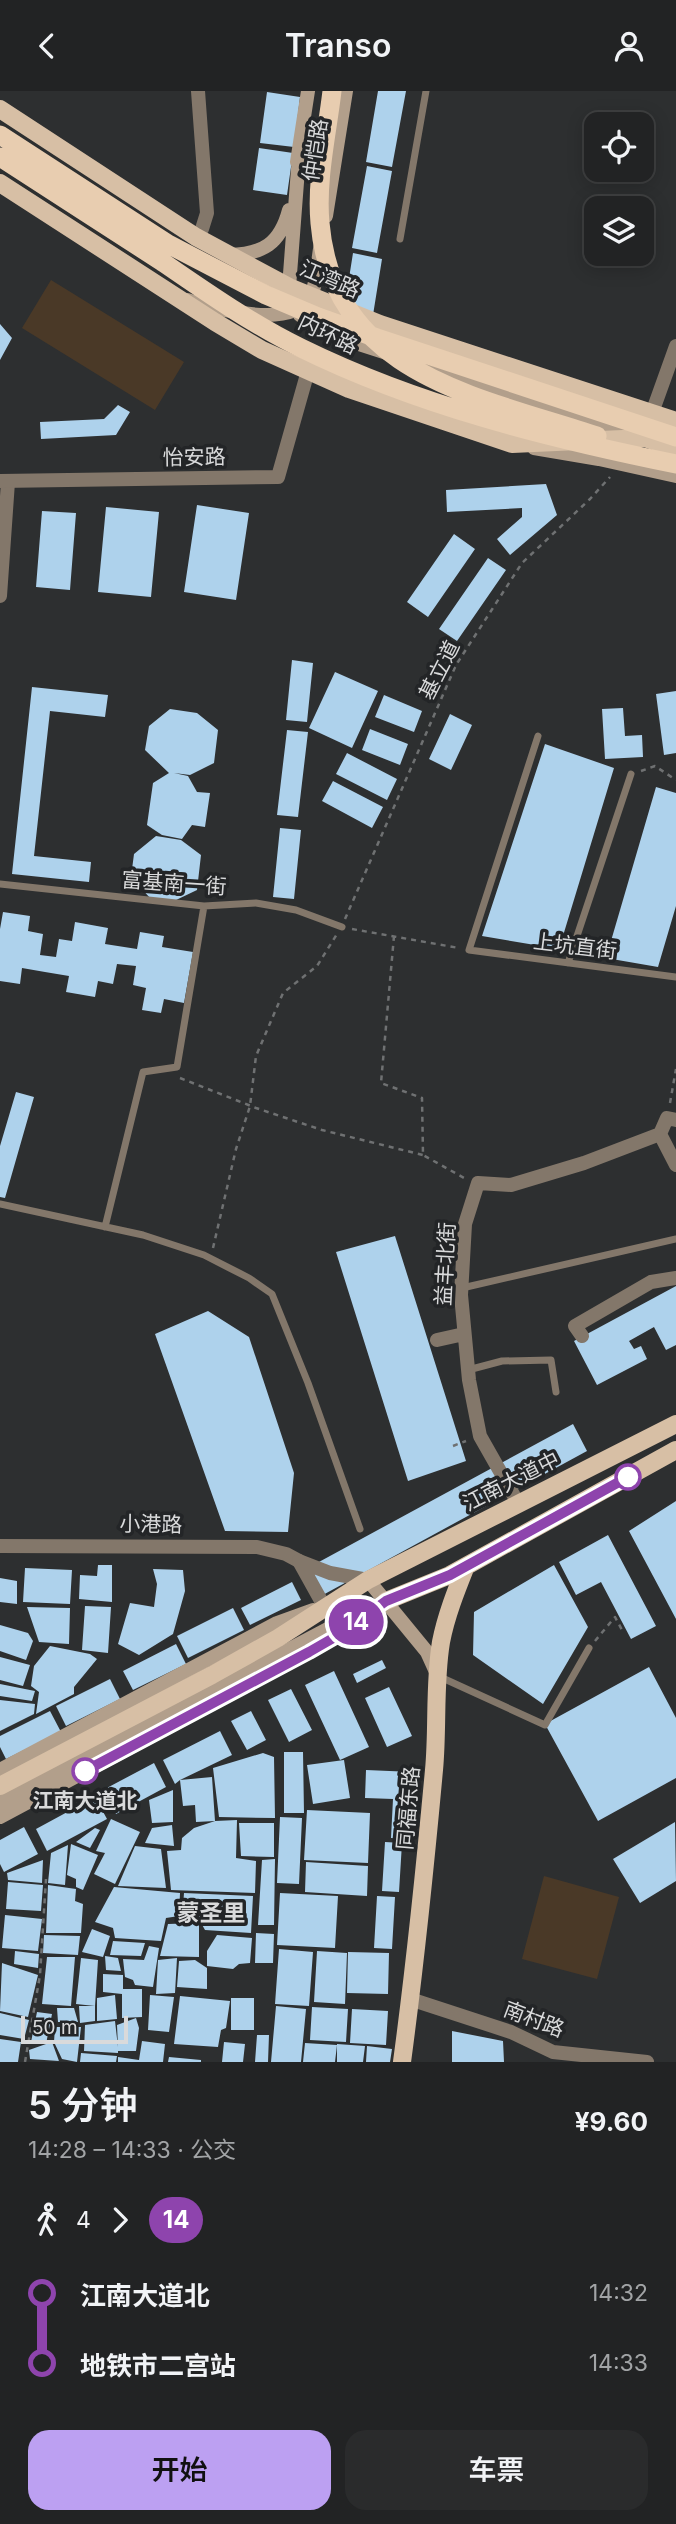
<!DOCTYPE html>
<html lang="zh">
<meta charset="utf-8">
<style>
body{margin:0;font-family:Inter,"Noto Sans SC",sans-serif;background:#2a2b2c;color:#f1f3f6;height:100vh;display:flex;flex-direction:column;font-size:26px;white-space:nowrap}
*{box-sizing:border-box;margin:0}
p{font-size:23px;color:#a2a4a6}
.icon{flex:none;width:38px;height:38px;fill:none;stroke:currentColor;stroke-width:2;stroke-linecap:round;stroke-linejoin:round}
.map{position:relative;height:1971px;overflow:hidden}
.details{display:flex;flex-direction:column;background:#222324;flex:1}
.details>*{flex:none}
.badge{padding:0 14px;border-radius:23px;font-size:24px;line-height:46px}
.tools{position:absolute;left:584px;top:21px;display:grid;gap:14px}
.tools a{display:grid;place-items:center;width:70px;height:70px;border-radius:14px;background:#222324;box-shadow:0 4px 18px #0003,0 0 0 2px #3f4041;font-size:35px}
.scale{position:absolute;left:21px;bottom:18px;width:107px;box-sizing:border-box;padding-left:7px;border:4px solid #d9dadb;border-top:0;font-size:19px;line-height:24px;white-space:nowrap;color:#d9dadb;-webkit-text-stroke:5px #232527;paint-order:stroke}
.map>.badge{position:absolute;translate:-50% -50%;box-shadow:0 0 0 4px #fff}
.legs{display:flex;align-items:center;gap:10px;height:77px;padding:0 28px;font-size:23px}
.legs p{margin-inline-start:auto}
.overview{display:flex;align-items:center;justify-content:space-between;height:119px;padding:0 28px}
h1{font-size:38px;font-weight:600;line-height:52px}
.action{display:flex;gap:14px;margin-top:auto;padding:14px 28px}
.action a{flex:1;height:80px;border-radius:21px;background:#bca0f2;color:#111;font-size:28px;font-weight:600;line-height:80px;text-align:center}
.action a+a{background:#2a2b2c;color:#f1f3f6}
ul{padding:0 28px;list-style:none}
li{display:flex;align-items:center;gap:24px;height:70px;font-size:26px}
li i{display:grid;place-items:center;width:10px;height:100%;margin:0 9px;background:currentColor}
li i::after{content:'';width:18px;height:18px;margin:-9px;border:5px solid;border-radius:50%;background:#222324}
li p{margin-inline-start:auto}
li:first-child i{background:linear-gradient(#0000 50%,currentColor 0)}
li:last-child i{background:linear-gradient(currentColor 50%,#0000 0)}
header{display:flex;justify-content:space-between;align-items:center;height:91px;padding:0 28px;background:#222324;font-size:32px;font-weight:600}
.map>svg:first-child{display:block}
.green{fill:#4a3927}
.building{fill:#aed2ec}
.lines{fill:none;stroke-linecap:round;stroke-linejoin:round}
.path{stroke:#6f7172;stroke-width:2.5;stroke-dasharray:5 5;stroke-linecap:butt}
.service{stroke:#83776a;stroke-width:7}
.minor{stroke:#83776a;stroke-width:14}
.tertiary{stroke:#83776a;stroke-width:14}
.secondary{stroke:#b29f8b;stroke-width:14}
.primary{stroke:#d7bfa5;stroke-width:18}
.trunk{stroke:#e8cdb0;stroke-width:19}
.line-1-casing{stroke:#fff;stroke-width:16}
.line-1{stroke:#8e44ad;stroke-width:10}
.stop-1-dot{fill:#fff;stroke:#8e44ad;stroke-width:3.5}
.labels{text-anchor:middle;dominant-baseline:central;stroke-width:7;stroke-linejoin:round;paint-order:stroke}
.street-label{font-size:21px;fill:#d9dadb;stroke:#232527}
.stop-label{font-size:21px;font-weight:bold;fill:#d9dadb;stroke:#232527}
.neighbourhood-label{font-size:23px;font-weight:bold;fill:#d9dadb;stroke:#232527}
</style>
<header><svg class="icon" aria-label="back" viewBox="0 0 24 24"><path d="M15 5l-7 7 7 7"/></svg>Transo<svg class="icon" aria-label="person" viewBox="0 0 24 24"><circle cx="12" cy="8" r="4"/><path d="M4 21q1-7 8-7t8 7"/></svg></header>
<div class="map">
<svg width="676" height="1971" viewBox="0 0 676 1971">
<rect width="100%" height="100%" fill="#2d2f30"/>
<path class="green" d="M51,189L184,271L155,319L22,237Z
M544,1785L619,1806L597,1888L522,1868Z"/>
<path class="building" d="M378,0H406L392,76L366,71Z
M267,1L300,6L294,56L260,52Z
M259,57L293,62L287,104L253,99Z
M367,75L392,80L377,162L352,157Z
M353,162L382,168L373,224L358,219L347,200Z
M0,233L12,247L0,269Z
M118,314L130,321L116,344L41,348L40,331L104,328Z
M546,393L557,424L510,464L497,448L522,426V417L447,421L446,399Z
M197,414L249,422L236,509L184,501Z
M106,416L159,421L151,506L98,501Z
M42,420L76,422L70,499L36,496Z
M454,443L475,458L428,526L407,511Z
M488,467L506,479L457,550L439,538Z
M292,569L313,572L307,631L286,629Z
M335,581L378,600L352,657L309,637Z
M32,596L108,604L105,626L50,620L34,765L91,771L89,791L12,783Z
M676,600V662L664,664L656,603Z
M384,604L422,620L414,641L375,626Z
M623,617L625,645L642,644L643,666L605,668L602,618Z
M170,618L197,622L218,639L214,672L190,684L174,682L188,685L197,701L210,702L205,736L192,734L182,748L162,744L147,734L153,692L169,682L145,659L149,635Z
M450,623L472,634L451,679L429,668Z
M370,638L408,653L400,674L362,659Z
M287,639L308,641L298,726L277,724Z
M545,653L614,677L559,858L482,845Z
M347,662L397,688L387,709L336,683Z
M333,690L383,716L372,737L322,710Z
M656,696L676,702V815L658,876L606,867Z
M280,737L301,739L294,808L273,806Z
M156,745L181,749L201,764L197,799L174,810L150,807L131,786L134,763Z
M3,821L30,825L28,840L43,843L40,864L56,866L59,848L72,850L75,831L108,837L105,853L137,858L140,841L164,845L162,856L193,861L184,912L164,908L161,922L142,919L146,897L133,894L136,875L117,873L113,893L98,890L95,906L66,901L69,885L45,881L22,877L20,893L0,890V838Z
M16,1001L34,1006L5,1107L0,1106V1055Z
M395,1145L466,1370L408,1390L336,1161Z
M676,1195V1254L666,1259L654,1236L629,1250L634,1258L641,1255L647,1268L597,1294L574,1250Z
M208,1220L249,1246L294,1382L288,1441L225,1440L155,1243Z
M573,1333L587,1360L321,1505L306,1478Z
M676,1410V1528L629,1440Z
M608,1444L656,1535L631,1548L601,1491L576,1504L559,1471Z
M98,1474H112V1511L79,1508L80,1484L97,1485Z
M554,1474L588,1536L543,1613L473,1564L474,1521Z
M25,1477L72,1479L70,1513L23,1511Z
M153,1478L183,1479L185,1500L173,1543L139,1564L118,1553L130,1512L154,1516L157,1493Z
M0,1487L17,1490V1513L0,1511Z
M292,1491L301,1509L250,1534L241,1517Z
M85,1515L111,1516L108,1562L82,1559Z
M27,1516L70,1517L69,1553L39,1551Z
M233,1517L244,1539L188,1567L177,1545Z
M0,1534L28,1542L33,1550L26,1569L0,1560Z
M176,1553L186,1573L133,1599L123,1580Z
M50,1555L90,1563L97,1568L74,1596V1603L36,1623L39,1601L31,1595L34,1575Z
M0,1566L30,1574L23,1595L0,1589Z
M382,1569L386,1577L357,1592L353,1583Z
M649,1576L676,1627V1687L598,1730L545,1633Z
M334,1580L369,1656L340,1669L305,1594Z
M110,1588L120,1608L66,1635L56,1615Z
M0,1593L35,1600L32,1610L0,1605Z
M389,1596L412,1645L387,1656L365,1607Z
M291,1598L312,1639L289,1651L268,1609Z
M0,1609L35,1613L34,1623L0,1640Z
M50,1620L61,1641L6,1668L0,1656V1645Z
M251,1620L266,1649L247,1659L231,1630Z
M220,1640L232,1664L180,1689L212,1686L215,1730L196,1731L195,1714L183,1715L180,1689L175,1693L163,1669Z
M284,1661H303L304,1722H284Z
M263,1662L274,1666L275,1727L219,1726L213,1677Z
M344,1669L350,1707L313,1713L307,1674Z
M154,1672L166,1696L116,1723L103,1699Z
M366,1679L413,1681L410,1748L391,1747L393,1708L365,1707Z
M173,1699V1731L152,1732L149,1709Z
M95,1706L107,1728L47,1760L36,1738Z
M307,1719L370,1722L368,1772L304,1769Z
M280,1726L302,1727L299,1793L277,1792Z
M111,1728L140,1741L115,1793L94,1783L105,1762L96,1760Z
M237,1729L236,1767L256,1770L255,1802L171,1799L167,1760L181,1759L182,1747L194,1737L215,1730Z
M675,1731L676,1790L640,1812L613,1768Z
M239,1732H274V1766L241,1765Z
M172,1734L174,1755L145,1752L152,1737Z
M24,1736L38,1763L4,1781L0,1773V1749Z
M95,1737L100,1739L90,1757L76,1751Z
M385,1751L402,1752L399,1801L382,1800Z
M71,1753L98,1764L83,1799L76,1796V1788L67,1784Z
M68,1754L65,1794L48,1792L51,1762Z
M135,1755L161,1758L166,1797L118,1795Z
M275,1768L274,1834H258L262,1769Z
M43,1769L42,1792L8,1789L7,1782Z
M306,1771L368,1775L367,1805L305,1801Z
M8,1791L43,1794L41,1820L6,1818Z
M48,1794L76,1798L75,1810L83,1813L81,1842H46Z
M114,1796L180,1802L179,1825L166,1827L161,1850L115,1847L113,1837L95,1831Z
M184,1802L253,1805L251,1842L205,1839L200,1830L182,1829Z
M280,1802L338,1805L335,1857L277,1854Z
M377,1805L395,1806L392,1858L374,1857Z
M5,1824L42,1828L38,1860L2,1857Z
M199,1832V1866L160,1865L168,1833Z
M92,1838L110,1845L103,1866L82,1861Z
M256,1842L274,1843L273,1872H255Z
M44,1844L80,1845L78,1864L43,1862Z
M217,1844L252,1847L250,1872L239,1873L233,1878L207,1875V1860Z
M113,1850L145,1852L141,1865L110,1864Z
M149,1855L159,1857L153,1896L135,1894L133,1889L125,1886L123,1868L144,1869Z
M279,1858L313,1861L309,1915L275,1913Z
M15,1860L39,1863L38,1877L14,1873Z
M317,1860L347,1862L345,1913L314,1911Z
M348,1861L389,1862L388,1903L347,1902Z
M105,1865L118,1867L121,1880L106,1879Z
M47,1866H75L71,1915L42,1913Z
M81,1867L98,1869L95,1915L76,1913Z
M177,1867L175,1902L156,1903L158,1869Z
M195,1869L207,1877V1898L177,1896L179,1870Z
M2,1872L38,1884L28,1926L0,1920Z
M103,1883L123,1884V1898H142V1926L122,1927V1903L103,1901Z
M115,1904L117,1928L97,1930V1907Z
M150,1904L174,1906L169,1941L148,1939Z
M180,1905L230,1910L226,1937L221,1939L218,1956L174,1953Z
M231,1907H254V1939H231Z
M79,1915H95V1930L80,1932Z
M276,1915L306,1918L301,1971H271Z
M312,1916L348,1918L346,1951L310,1949Z
M57,1917H74L78,1931H58Z
M352,1918L388,1920L386,1954L350,1952Z
M37,1921L52,1923L46,1953L52,1951L59,1970L30,1968L29,1959L46,1953L31,1951Z
M0,1922L29,1929L24,1948L0,1944Z
M136,1927L139,1937L136,1960H118V1962L84,1960L85,1934L115,1930L118,1956L117,1934Z
M55,1936H81L77,1971L62,1968L54,1951Z
M452,1940L503,1950L504,1971H452Z
M257,1944H269L268,1971H255Z
M0,1948L21,1951L18,1971H0Z
M142,1950L165,1953L163,1971H118V1966L139,1969Z
M224,1951L245,1953L243,1971H222Z
M305,1952L337,1954L335,1971H303Z
M337,1953L365,1955L363,1971H337Z
M367,1955L392,1958L390,1971H366Z
M81,1962L117,1965L116,1971H80Z
M169,1966L201,1969V1971H168Z"/>
<g class="lines">
<path class="path" d="M641,680L655,675L676,689
M345,828L456,574L522,472L590,408L610,386
M352,838L459,857
M394,845L381,992L422,1007L423,1064L466,1088
M180,987L256,1017L322,1039L423,1064
M670,1012L676,978
M213,1157L236,1058L250,1015L256,965L283,902L317,875L337,843
M453,1355L466,1350
M595,1550L615,1526L622,1539
M25,1971L40,1884L46,1788"/>
<path class="service" d="M400,148L426,0
M538,645L469,859L676,886
M0,793L204,815L256,812L296,819L342,836
M568,872L631,683
M0,1113L143,1144L204,1164L249,1187L272,1203L308,1292L360,1438
M105,1136L143,981L177,976L204,815
M462,1197L676,1148
M468,1279L502,1270L551,1269L556,1301
M438,1585L545,1634L589,1557"/>
<path class="minor" d="M196,146L202,138L207,122L198,0
M0,505L8,391
M660,1043L676,1074
M582,1245L575,1235L651,1191L676,1187
M437,1249L464,1243
M518,1412L480,1345L469,1289L461,1204L465,1133L478,1092L511,1094L584,1072L660,1043L667,1027L676,1029
M0,1455L257,1456L286,1463L299,1470
M410,1908L511,1941L553,1961L647,1971"/>
<path class="tertiary" d="M652,322L676,255
M0,390L278,386L308,280
M299,1470L330,1482L368,1489
M299,1470L324,1515"/>
<path class="secondary" d="M297,71L308,0
M326,125L346,0
M229,164C263,163 280,153 289,119
M291,203L289,196L299,65
M187,209C217,218 291,239 310,206C317,195 318,166 321,152
M300,224L322,241L387,262
M419,272L636,344
M534,357L599,368L676,385
M368,1489L427,1561L437,1583
M0,1679L277,1532L313,1519
M0,1711L356,1523
M0,1726L309,1561L342,1542L386,1510"/>
<path class="primary" d="M0,18L196,146L289,196L380,233L676,330
M0,92L215,231L262,259L349,298L512,353L645,347L676,358
M386,1510L450,1484L676,1359
M0,1695L212,1584L278,1547L368,1489L676,1333
M402,1971C415,1874 425,1777 434,1679C438,1637 434,1593 441,1551C446,1525 456,1500 466,1475"/>
<path class="trunk" d="M332,0C327,43 316,89 320,132C333,284 480,306 597,345
M0,44L168,153L266,204L318,226L377,247L676,346
M0,66C54,101 107,135 161,170C206,201 252,233 301,257C419,315 548,347 676,373"/>
</g>
<g class="lines">
<g class="line-1-casing">
<path id="line-1" d="M85,1680L309,1561L342,1542L386,1510L450,1484L628,1386"/>
</g>
<use href="#line-1" class="line-1"/>
</g>
<g class="stop-1-dot">
<circle cx="628" cy="1386" r="12"/>
<circle cx="85" cy="1680" r="12"/>
</g>
<g class="labels">
<g class="street-label">
<text transform="translate(315 59) rotate(-81)">仲恺路</text>
<text transform="translate(330 188) rotate(23)">江湾路</text>
<text transform="translate(328 243) rotate(26)">内环路</text>
<text transform="translate(194 366) rotate(-1)">怡安路</text>
<text transform="translate(439 579) rotate(-63)">基立道</text>
<text transform="translate(174 792) rotate(4)">富基南一街</text>
<text transform="translate(575 855) rotate(7)">上坑直街</text>
<text transform="translate(445 1173) rotate(-87)">益丰北街</text>
<text transform="translate(511 1390) rotate(-27)">江南大道中</text>
<text transform="translate(151 1433) rotate(1)">小港路</text>
<text transform="translate(408 1717) rotate(-85)">同福东路</text>
<text transform="translate(534 1928) rotate(21)">南村路</text>
</g>
<g class="stop-label">
<text x="85" y="1709">江南大道北</text>
</g>
<g class="neighbourhood-label">
<text x="211" y="1822">蒙圣里</text>
</g>
</g>
</svg>
<div class="tools">
<a><svg class="icon" aria-label="locate" viewBox="0 0 24 24"><circle cx="12" cy="12" r="6"/><path d="M12 2v4M12 18v4M2 12h4M18 12h4"/></svg></a>
<a><svg class="icon" aria-label="layers" viewBox="0 0 24 24"><path d="M12 4l9 5-9 5-9-5zM3 14l9 5 9-5"/></svg></a>
</div>
<div class="scale">50 m</div>
<b class="badge" style="left:356px;top:1531px;background:#8e44ad;color:#fff">14</b>
</div>
<section class="details">
<div class="overview"><div><h1>5 分钟</h1><p>14:28 – 14:33 · 公交</p></div><b>¥9.60</b></div>
<div class="legs"><svg class="icon" aria-label="walk" viewBox="0 0 24 24"><circle cx="13" cy="4" r="2"/><path d="M13 8l-2 6 4 7M11 14l-3 7M7 12l3-4h3l4 4"/></svg>4<svg class="icon" aria-label="forward" viewBox="0 0 24 24"><path d="M9 5l7 7-7 7"/></svg><b class="badge" style="background:#8e44ad;color:#fff">14</b></div>
<ul>
<li><i style="color:#8e44ad"></i><b>江南大道北</b><p>14:32</p></li>
<li><i style="color:#8e44ad"></i><b>地铁市二宫站</b><p>14:33</p></li>
</ul>
<div class="action"><a>开始</a><a>车票</a></div>
</section>
